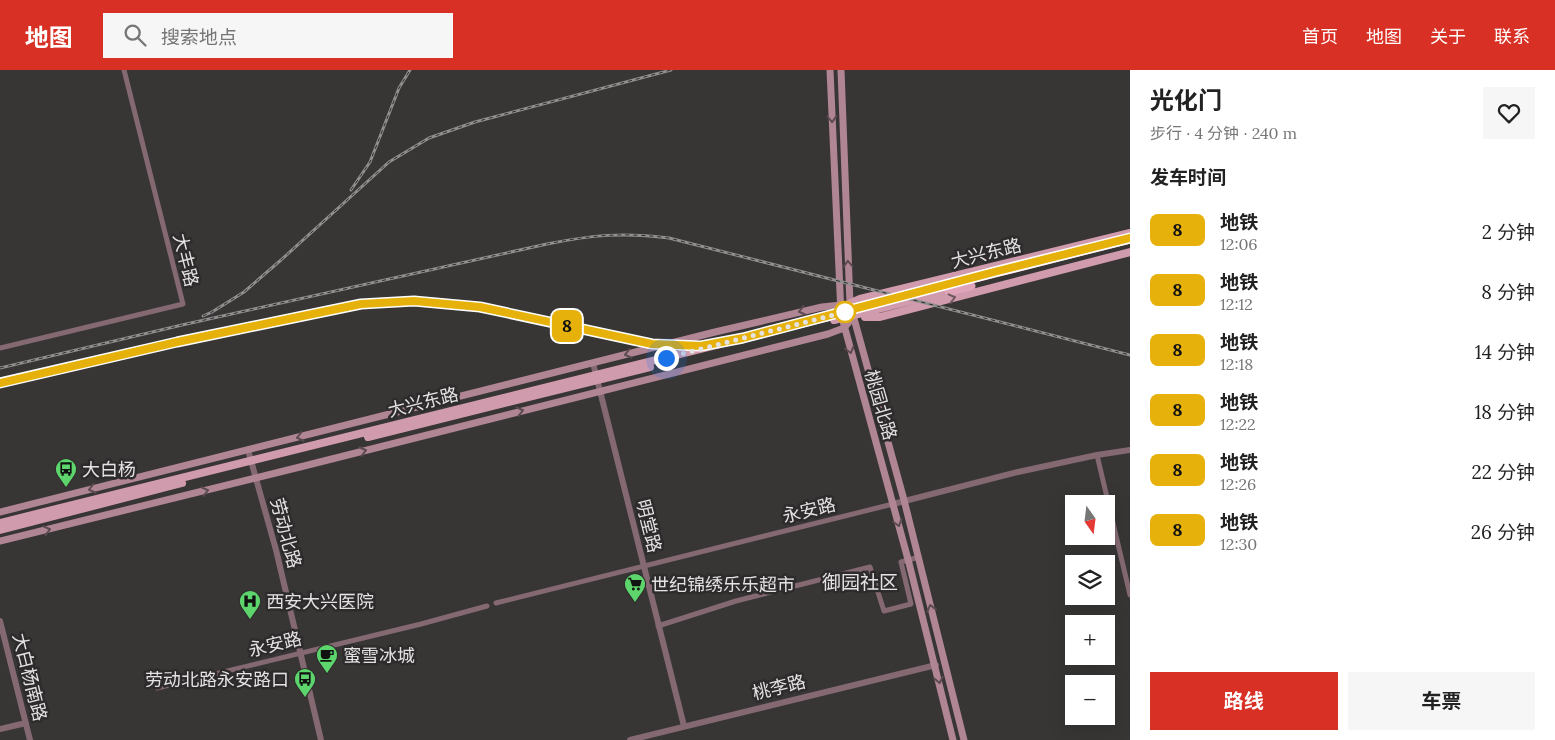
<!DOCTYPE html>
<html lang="zh">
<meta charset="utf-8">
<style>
body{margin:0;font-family:Lora,"Noto Sans SC",serif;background:#f6f6f6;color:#222;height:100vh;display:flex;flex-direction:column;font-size:19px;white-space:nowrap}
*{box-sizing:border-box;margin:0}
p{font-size:16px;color:#767676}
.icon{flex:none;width:28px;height:28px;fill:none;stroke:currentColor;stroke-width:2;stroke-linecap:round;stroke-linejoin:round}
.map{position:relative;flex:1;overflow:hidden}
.sheet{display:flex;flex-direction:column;background:#fff;width:425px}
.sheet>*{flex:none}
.badge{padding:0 10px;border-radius:8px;font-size:18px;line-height:32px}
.needle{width:32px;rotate:166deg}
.controls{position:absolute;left:1065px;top:425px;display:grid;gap:10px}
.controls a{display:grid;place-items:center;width:50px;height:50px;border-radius:0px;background:#fff;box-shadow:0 5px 20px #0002;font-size:25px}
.you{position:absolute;width:25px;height:25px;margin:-12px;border:4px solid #fff;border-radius:50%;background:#1a73e8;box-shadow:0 0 0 8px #1a73e833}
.map>.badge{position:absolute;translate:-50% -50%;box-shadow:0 0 0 2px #fff}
h2{padding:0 20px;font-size:19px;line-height:45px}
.round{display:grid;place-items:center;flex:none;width:52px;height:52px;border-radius:0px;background:#f6f6f6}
.summary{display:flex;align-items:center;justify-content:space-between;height:85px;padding:0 20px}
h1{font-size:24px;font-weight:700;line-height:38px}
.action{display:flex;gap:10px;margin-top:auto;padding:10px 20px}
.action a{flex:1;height:58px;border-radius:0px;background:#d93025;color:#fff;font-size:20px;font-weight:700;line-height:58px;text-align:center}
.action a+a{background:#f6f6f6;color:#222}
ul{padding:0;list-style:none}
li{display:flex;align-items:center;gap:15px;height:60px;padding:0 20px}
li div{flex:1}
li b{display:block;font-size:19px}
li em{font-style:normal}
li .badge{min-width:55px;font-weight:700;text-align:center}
header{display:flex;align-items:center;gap:30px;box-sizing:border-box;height:70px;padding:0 25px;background:#d93025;color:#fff}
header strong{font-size:24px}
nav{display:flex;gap:28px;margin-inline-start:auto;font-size:18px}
.search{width:350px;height:45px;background:#f6f6f6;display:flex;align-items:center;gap:12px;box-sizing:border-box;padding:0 18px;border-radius:0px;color:#767676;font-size:19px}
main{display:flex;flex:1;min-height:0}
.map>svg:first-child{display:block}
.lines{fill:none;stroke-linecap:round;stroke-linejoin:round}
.minor{stroke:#846972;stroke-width:5}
.tertiary{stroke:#846972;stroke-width:6}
.secondary{stroke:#b08594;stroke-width:7}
.primary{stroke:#d19bae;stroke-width:8}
.trunk{stroke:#e0a4ba;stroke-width:9}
.rail-casing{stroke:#908e8e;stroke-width:3}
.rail{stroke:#2d2b2b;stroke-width:1;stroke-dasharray:4;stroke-linecap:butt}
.oneway{stroke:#5b4a50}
.oneway2{stroke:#6f585f}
.line-casing{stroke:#fff;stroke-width:11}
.line{stroke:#e6b10b;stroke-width:8}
.walk{stroke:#e4e2e3;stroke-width:5;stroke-dasharray:0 9}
.stop-dot{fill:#fff;stroke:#e6b10b;stroke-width:2.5}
.labels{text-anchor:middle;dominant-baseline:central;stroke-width:5;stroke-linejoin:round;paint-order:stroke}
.street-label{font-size:18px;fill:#e4e2e3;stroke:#2d2b2b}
.poi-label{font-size:18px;fill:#e4e2e3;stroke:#2d2b2b;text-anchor:start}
.neighbourhood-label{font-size:19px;fill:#e4e2e3;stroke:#2d2b2b}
</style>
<header>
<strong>地图</strong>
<div class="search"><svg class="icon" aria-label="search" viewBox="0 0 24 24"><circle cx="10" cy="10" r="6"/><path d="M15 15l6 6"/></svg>搜索地点</div>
<nav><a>首页</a><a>地图</a><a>关于</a><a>联系</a></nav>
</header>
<main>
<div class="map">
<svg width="1130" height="670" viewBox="0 0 1130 670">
<rect width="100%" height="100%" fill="#383535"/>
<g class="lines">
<path class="minor" d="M0,278L183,234L124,0
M1097,385L1130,525
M496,533L893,434
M658,556L736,531L870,497L884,541L911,534L901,492L919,487
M157,618L421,554L487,536"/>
<path class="tertiary" d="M593,293L684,656
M248,380L276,480L321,670
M893,434L1018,402L1097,385L1130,380
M0,551L30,670
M0,659L26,653
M630,670L936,595"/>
<path class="secondary" d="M830,0L841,244L909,493L953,670
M841,0L850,234L904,430L964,670
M0,442L715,262L822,237L850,234
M0,471L304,396L828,264L844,258L853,247"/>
<path class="primary" d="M851,233L860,229L1130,163
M865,247H880L1130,182
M834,250L949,221
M368,367L650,297
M0,453L841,244L850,234H862L948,215
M0,460L182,413"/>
<path class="trunk" d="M948,215L1130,169
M949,221L971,216"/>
<g class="rail-casing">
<path id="rail" d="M351,120L370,92L399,18L410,0
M203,246L212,242L244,222L281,190L389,92L429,68L475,52L671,0
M0,298L182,255L547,174C592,165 623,162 669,168L1130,285"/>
</g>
<use href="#rail" class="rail"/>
</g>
<defs><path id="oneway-chevron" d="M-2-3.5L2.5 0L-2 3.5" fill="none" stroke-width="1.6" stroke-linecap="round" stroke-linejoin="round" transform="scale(1.25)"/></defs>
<g class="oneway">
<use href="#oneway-chevron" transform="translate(832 49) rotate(88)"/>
<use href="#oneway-chevron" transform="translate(848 194) rotate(-92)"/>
<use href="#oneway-chevron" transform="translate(802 241) rotate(166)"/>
<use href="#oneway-chevron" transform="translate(850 280) rotate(75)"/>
<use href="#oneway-chevron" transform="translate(628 284) rotate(166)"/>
<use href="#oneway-chevron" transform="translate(520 341) rotate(-14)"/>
<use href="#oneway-chevron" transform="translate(300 367) rotate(166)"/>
<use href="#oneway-chevron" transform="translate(363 381) rotate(-14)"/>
<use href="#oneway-chevron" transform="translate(92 419) rotate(166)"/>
<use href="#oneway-chevron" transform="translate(205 421) rotate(-14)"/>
<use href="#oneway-chevron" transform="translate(898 453) rotate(74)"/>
<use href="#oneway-chevron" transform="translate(47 460) rotate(-14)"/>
<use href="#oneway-chevron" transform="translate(931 538) rotate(-104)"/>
<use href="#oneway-chevron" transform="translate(939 610) rotate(78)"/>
</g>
<use class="oneway2" href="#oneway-chevron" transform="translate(952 228) rotate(-14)"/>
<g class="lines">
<g class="line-casing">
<path id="line" d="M0,313L177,272L361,234L414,231L480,237L652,274L701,276L743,268L994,202L1130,168"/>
</g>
<use href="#line" class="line"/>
<path class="walk" d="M666,288L845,242"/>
</g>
<defs>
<g id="bus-pin" transform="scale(1.125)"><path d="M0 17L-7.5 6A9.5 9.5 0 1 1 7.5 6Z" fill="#5dd56c" stroke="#2d2b2b"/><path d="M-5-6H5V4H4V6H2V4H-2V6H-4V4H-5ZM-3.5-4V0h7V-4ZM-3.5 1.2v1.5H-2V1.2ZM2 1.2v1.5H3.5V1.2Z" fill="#111"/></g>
<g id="supermarket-pin" transform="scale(1.125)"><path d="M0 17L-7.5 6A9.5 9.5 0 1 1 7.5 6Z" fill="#5dd56c" stroke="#2d2b2b"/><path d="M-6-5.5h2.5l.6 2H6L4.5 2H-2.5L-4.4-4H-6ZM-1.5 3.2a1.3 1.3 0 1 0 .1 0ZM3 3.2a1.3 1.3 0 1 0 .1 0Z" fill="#111"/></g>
<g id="hospital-pin" transform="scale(1.125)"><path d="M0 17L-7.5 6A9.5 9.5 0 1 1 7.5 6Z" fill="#5dd56c" stroke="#2d2b2b"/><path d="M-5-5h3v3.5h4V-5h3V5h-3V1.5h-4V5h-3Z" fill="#111"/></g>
<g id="cafe-pin" transform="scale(1.125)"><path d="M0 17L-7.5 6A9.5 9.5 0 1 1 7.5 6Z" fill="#5dd56c" stroke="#2d2b2b"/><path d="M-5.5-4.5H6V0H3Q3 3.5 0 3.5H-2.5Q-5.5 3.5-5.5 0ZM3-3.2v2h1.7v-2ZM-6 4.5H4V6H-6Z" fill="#111"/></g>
</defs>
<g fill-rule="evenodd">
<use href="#bus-pin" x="66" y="399"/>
<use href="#supermarket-pin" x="635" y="514"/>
<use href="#hospital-pin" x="250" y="531"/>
<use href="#cafe-pin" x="327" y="585"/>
<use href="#bus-pin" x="305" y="609"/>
</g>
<circle class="stop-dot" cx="845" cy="242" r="10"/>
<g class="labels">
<g class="street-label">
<text transform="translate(986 183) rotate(-14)">大兴东路</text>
<text transform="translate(186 190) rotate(76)">大丰路</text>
<text transform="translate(423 332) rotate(-14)">大兴东路</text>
<text transform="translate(881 335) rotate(74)">桃园北路</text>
<text transform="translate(809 440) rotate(-14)">永安路</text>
<text transform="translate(649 456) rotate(76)">明堂路</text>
<text transform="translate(286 463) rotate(75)">劳动北路</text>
<text transform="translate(275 574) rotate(-14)">永安路</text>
<text transform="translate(30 607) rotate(76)">大白杨南路</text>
<text transform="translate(779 617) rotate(-14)">桃李路</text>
</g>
<g class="poi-label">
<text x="82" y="399">大白杨</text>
<text x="651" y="514">世纪锦绣乐乐超市</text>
<text x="266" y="531">西安大兴医院</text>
<text x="343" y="585">蜜雪冰城</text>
<text x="289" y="609" text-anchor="end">劳动北路永安路口</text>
</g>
<g class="neighbourhood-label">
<text x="860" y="512">御园社区</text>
</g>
</g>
</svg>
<div class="controls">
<a><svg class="needle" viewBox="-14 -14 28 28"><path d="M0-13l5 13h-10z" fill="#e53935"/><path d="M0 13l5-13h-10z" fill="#767676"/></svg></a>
<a><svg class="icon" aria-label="layers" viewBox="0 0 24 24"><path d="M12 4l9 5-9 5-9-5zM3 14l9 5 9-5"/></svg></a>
<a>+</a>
<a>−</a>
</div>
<div class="you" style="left:666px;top:288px"></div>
<b class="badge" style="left:567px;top:256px;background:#e6b10b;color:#111">8</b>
</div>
<section class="sheet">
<div class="summary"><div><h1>光化门</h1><p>步行 · 4 分钟 · 240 m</p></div><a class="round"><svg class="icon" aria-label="heart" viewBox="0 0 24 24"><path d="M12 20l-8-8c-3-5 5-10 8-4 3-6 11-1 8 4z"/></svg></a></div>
<h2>发车时间</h2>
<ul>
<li><span class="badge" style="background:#e6b10b;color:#111">8</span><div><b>地铁</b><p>12:06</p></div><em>2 分钟</em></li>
<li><span class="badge" style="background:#e6b10b;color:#111">8</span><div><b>地铁</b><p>12:12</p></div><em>8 分钟</em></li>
<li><span class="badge" style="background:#e6b10b;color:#111">8</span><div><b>地铁</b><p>12:18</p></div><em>14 分钟</em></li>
<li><span class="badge" style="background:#e6b10b;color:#111">8</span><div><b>地铁</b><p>12:22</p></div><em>18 分钟</em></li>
<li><span class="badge" style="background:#e6b10b;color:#111">8</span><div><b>地铁</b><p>12:26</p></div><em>22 分钟</em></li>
<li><span class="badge" style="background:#e6b10b;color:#111">8</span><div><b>地铁</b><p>12:30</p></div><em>26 分钟</em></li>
</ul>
<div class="action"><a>路线</a><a>车票</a></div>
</section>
</main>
